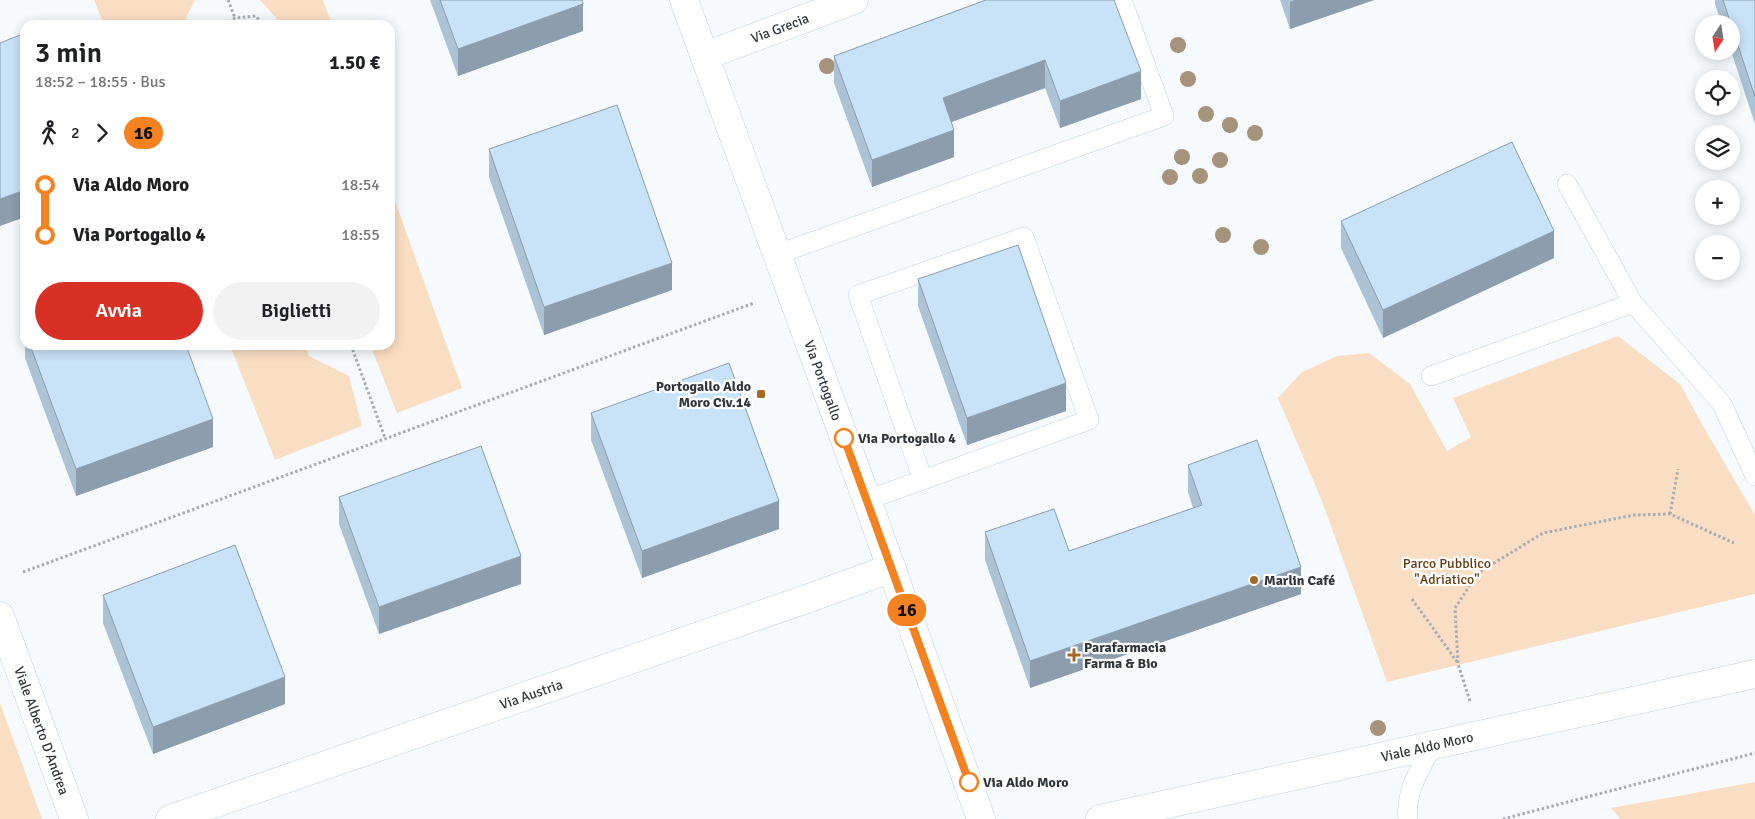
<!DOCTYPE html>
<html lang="it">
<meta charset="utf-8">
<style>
body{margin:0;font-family:Signika,sans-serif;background:#f2f2f2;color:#202124;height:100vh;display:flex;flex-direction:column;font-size:19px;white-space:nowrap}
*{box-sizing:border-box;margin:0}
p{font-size:16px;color:#757577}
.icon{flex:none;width:28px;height:28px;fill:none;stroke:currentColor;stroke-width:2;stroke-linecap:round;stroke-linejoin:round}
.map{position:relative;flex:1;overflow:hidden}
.panel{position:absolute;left:20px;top:20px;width:375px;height:330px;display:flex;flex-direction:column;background:#fff;border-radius:15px;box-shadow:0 2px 12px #0003}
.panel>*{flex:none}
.badge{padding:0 10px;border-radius:16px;font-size:18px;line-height:32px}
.needle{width:32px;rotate:192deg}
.tools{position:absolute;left:1695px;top:15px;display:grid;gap:10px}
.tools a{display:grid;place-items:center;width:45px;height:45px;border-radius:50%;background:#fff;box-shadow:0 2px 12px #0003;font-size:25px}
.map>.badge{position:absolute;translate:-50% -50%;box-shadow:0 0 0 2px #fff}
.legs{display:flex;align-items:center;gap:8px;height:55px;padding:0 15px;font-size:16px}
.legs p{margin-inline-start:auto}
.headline{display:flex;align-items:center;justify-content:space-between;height:85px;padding:0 15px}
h1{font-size:28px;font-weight:600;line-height:38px}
.cta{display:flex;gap:10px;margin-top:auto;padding:10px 15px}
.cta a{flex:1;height:58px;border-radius:30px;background:#d93025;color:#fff;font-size:20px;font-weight:600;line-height:58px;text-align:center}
.cta a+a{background:#f2f2f2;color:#202124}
ul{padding:0 15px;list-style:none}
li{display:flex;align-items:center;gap:18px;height:50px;font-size:19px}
li i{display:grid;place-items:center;width:8px;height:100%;margin:0 6px;background:currentColor}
li i::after{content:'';width:12px;height:12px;margin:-6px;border:4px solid;border-radius:50%;background:#fff}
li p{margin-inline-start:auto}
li:first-child i{background:linear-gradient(#0000 50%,currentColor 0)}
li:last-child i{background:linear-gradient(currentColor 50%,#0000 0)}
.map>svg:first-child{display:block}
.green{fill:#fadec4}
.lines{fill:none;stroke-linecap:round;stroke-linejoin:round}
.service-casing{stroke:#bed0de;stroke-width:20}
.minor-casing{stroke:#bed0de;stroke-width:29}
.tertiary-casing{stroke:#bed0de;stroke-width:29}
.path{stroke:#a7acb0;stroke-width:3;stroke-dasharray:2.5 2.5;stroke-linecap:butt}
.service{stroke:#fff;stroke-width:19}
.minor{stroke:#fff;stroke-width:28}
.tertiary{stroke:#fff;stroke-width:28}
.tree{fill:#a6937b}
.wall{fill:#acc2d5}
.shaded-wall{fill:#8c9eae}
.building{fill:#c8e2f8;stroke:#8c9eae}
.line-1-casing{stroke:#fff;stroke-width:11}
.line-1{stroke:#f58220;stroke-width:8}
.poi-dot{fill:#a46a29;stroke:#fff;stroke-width:2}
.stop-1-dot{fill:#fff;stroke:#f58220;stroke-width:2.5}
.labels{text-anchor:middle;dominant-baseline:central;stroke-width:4.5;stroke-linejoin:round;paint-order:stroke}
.street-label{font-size:14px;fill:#2f363b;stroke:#fff}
.poi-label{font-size:14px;font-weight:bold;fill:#2f363b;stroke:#fff;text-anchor:start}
.stop-label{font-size:14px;font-weight:bold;fill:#2f363b;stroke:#fff;text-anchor:start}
.park-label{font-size:14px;fill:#643e11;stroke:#fff}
</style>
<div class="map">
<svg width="1755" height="819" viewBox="0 0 1755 819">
<rect width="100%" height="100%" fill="#f6fafd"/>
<path class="green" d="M94,0H195L186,18L189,25H104Z
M260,0H323L332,25H279L277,19Z
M390,187L462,388L397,413L371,347L372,345H390V316L392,314L390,309Z
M1618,336L1680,384L1703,426L1755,515V594L1387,682L1322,501L1278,398L1302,372L1337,356L1369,353L1410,384L1447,451L1471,437L1453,398Z
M230,345H305L309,356L349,376L362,426L275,460Z
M0,703L42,819H0Z
M1755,782V819H1620L1611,808Z"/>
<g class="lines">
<g class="service-casing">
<path id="service" d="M1567,184L1633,303
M778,254L1164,116L1122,0
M1431,376L1633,303L1722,404L1755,476
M867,500L1089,420L1024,237L858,295L923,480
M1408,819C1405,791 1420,769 1433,745"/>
</g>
<g class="minor-casing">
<g id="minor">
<path id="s1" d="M684,0L867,500L981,819"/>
<path id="s2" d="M705,56L854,0"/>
<path id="s3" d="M0,616L74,819"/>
<path id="s4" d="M170,819L812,597L892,568"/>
</g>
</g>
<g class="tertiary-casing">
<g id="tertiary">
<path id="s5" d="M1100,819L1755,674"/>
</g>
</g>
<path class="path" d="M228,0L235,18
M225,25L235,18L256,16L263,25
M351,345L385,438
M1670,514L1678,469
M23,572L754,303
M1412,599L1458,663
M1470,701L1458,664L1455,608L1478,573L1543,533L1634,515L1670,514L1734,543
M1503,819L1755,753"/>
<use href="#service" class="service"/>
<use href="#minor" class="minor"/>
<use href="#tertiary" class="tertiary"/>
</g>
<g class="tree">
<circle cx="1178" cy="45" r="8"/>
<circle cx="827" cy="66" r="8"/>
<circle cx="1188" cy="79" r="8"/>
<circle cx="1206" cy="114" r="8"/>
<circle cx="1230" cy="125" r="8"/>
<circle cx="1255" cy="133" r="8"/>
<circle cx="1182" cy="157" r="8"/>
<circle cx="1220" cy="160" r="8"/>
<circle cx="1200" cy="176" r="8"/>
<circle cx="1170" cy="177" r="8"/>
<circle cx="1223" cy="235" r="8"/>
<circle cx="1261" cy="247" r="8"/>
<circle cx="1378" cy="728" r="8"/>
</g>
<path class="wall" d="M430,0H582L583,31L458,76Z
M986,0L1141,99L1060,128L1045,88L952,122L954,157L872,187L834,83V56Z
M1280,0H1374L1290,29Z
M1715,0H1755V124L1731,51V24H1722L1715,4Z
M489,149L672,290L544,335L489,177Z
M1341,221L1554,258L1383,338L1341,248Z
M918,279L1066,411L967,445L918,306Z
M25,345H186L213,447L76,496L25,358Z
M591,413L779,529L642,578L591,440Z
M1188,465L1301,594L1030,688L985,560V532L1069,551L1193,508L1188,492Z
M339,497L521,584L379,634L339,524Z
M103,595L285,704L153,754L103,623Z"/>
<path class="shaded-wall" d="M1295,0H1374L1290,29V2Z
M583,4V31L458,76V49Z
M1045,60V88L943,125V98Z
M1141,71V99L1060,128V101Z
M954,130V157L872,187V160Z
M25,190V217L0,226V199Z
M1554,231V258L1383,338V310Z
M672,263V290L544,335V307Z
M1066,383V411L967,445V418Z
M213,419V447L76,496V469Z
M779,501V529L642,578V551Z
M521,556V584L379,634V607Z
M1301,567V594L1030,688V661Z
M285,677V704L153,754V727Z"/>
<path class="building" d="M440,0H582L583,4L458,49Z
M986,0H1114L1141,71L1060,101L1045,60L943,98L954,130L872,160L834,56Z
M1723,0H1755V97L1731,24Z
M60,21L62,25H48Z
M25,33V190L0,199V43Z
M617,105L672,263L544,307L489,149Z
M1512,142L1554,231L1383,310L1341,221Z
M1018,245L1066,383L967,418L918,279Z
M30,345H186L213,419L76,469Z
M729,363L779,501L642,551L591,413Z
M1257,440L1301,567L1030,661L985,532L1054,509L1069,551L1202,505L1188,465Z
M481,446L521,556L379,607L339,497Z
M235,545L285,677L153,727L103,595Z"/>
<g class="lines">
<g class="line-1-casing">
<path id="line-1" d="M844,438L969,782"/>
</g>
<use href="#line-1" class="line-1"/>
</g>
<g class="poi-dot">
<rect x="756" y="389" width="10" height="10" rx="2.5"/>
<circle cx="1254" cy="580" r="5"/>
<path d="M1071.5 647.5h5v5h5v5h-5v5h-5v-5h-5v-5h5z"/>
</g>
<g class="stop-1-dot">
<circle cx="844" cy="438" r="9"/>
<circle cx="969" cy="782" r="9"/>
</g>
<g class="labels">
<g class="street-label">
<text stroke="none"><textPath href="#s2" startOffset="80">Via Grecia</textPath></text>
<text stroke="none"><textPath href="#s1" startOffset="405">Via Portogallo</textPath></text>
<text stroke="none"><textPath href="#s4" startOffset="382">Via Austria</textPath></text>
<text stroke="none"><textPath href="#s3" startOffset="122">Viale Alberto D'Andrea</textPath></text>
<text stroke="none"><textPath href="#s5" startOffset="335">Viale Aldo Moro</textPath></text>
</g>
<g class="poi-label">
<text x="751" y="386" text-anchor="end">Portogallo Aldo<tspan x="751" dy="16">Moro Civ.14</tspan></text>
<text x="1264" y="580">Marlin Café</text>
<text x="1084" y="647">Parafarmacia<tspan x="1084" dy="16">Farma &amp; Bio</tspan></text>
</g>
<g class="stop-label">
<text x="858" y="438">Via Portogallo 4</text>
<text x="983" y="782">Via Aldo Moro</text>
</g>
<g class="park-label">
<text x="1447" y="563">Parco Pubblico<tspan x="1447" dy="16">"Adriatico"</tspan></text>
</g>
</g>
</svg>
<div class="tools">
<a><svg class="needle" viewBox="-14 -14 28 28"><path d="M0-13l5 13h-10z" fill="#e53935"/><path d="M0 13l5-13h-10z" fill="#757577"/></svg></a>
<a><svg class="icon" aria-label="locate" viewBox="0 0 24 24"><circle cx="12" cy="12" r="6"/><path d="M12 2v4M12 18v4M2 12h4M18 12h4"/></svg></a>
<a><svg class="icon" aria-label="layers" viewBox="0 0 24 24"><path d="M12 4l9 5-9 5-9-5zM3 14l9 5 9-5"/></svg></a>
<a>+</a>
<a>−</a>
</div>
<b class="badge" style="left:907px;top:610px;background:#f58220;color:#111">16</b>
<section class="panel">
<div class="headline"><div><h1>3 min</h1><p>18:52 – 18:55 · Bus</p></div><b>1.50 €</b></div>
<div class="legs"><svg class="icon" aria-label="walk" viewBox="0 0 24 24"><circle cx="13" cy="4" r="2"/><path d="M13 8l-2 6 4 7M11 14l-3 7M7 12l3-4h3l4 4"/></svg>2<svg class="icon" aria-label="forward" viewBox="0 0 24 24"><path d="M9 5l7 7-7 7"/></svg><b class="badge" style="background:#f58220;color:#111">16</b></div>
<ul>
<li><i style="color:#f58220"></i><b>Via Aldo Moro</b><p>18:54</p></li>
<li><i style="color:#f58220"></i><b>Via Portogallo 4</b><p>18:55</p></li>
</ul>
<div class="cta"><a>Avvia</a><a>Biglietti</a></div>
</section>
</div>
